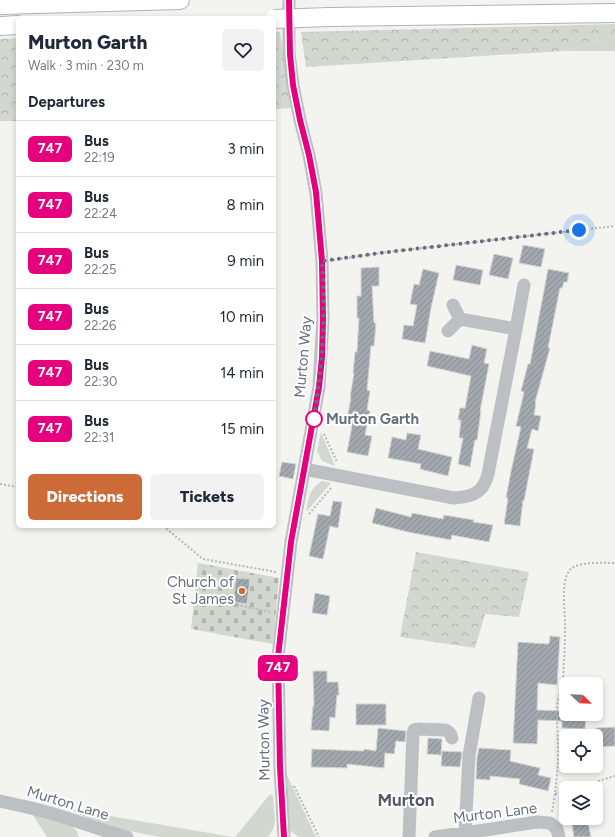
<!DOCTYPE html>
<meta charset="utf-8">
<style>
body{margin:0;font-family:Figtree,sans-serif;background:#f2f2f3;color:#1f2937;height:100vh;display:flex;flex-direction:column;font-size:15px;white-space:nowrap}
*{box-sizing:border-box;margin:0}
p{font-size:13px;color:#747a83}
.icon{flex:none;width:22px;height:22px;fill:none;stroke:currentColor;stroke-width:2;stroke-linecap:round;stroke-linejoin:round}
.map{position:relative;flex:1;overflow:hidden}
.details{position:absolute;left:16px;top:16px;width:260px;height:512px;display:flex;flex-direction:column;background:#fff;border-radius:6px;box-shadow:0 2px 6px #0003}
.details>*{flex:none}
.badge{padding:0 8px;border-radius:6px;font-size:14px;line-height:26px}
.needle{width:26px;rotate:113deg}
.tools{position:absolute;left:559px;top:677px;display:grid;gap:8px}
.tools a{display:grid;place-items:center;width:44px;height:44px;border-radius:6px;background:#fff;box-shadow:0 2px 6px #0003;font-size:20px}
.you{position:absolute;width:20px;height:20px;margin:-10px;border:3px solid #fff;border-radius:50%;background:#1a73e8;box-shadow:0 0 0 6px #1a73e833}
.map>.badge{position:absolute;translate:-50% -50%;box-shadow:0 0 0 2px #fff}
h2{padding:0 12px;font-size:15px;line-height:36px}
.round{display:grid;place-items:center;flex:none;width:42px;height:42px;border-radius:6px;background:#f2f2f3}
.summary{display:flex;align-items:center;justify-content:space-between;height:68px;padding:0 12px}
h1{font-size:19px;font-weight:800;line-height:30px}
.cta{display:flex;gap:8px;margin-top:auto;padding:8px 12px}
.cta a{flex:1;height:46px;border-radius:6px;background:#cc6b38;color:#fff;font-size:16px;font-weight:800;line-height:46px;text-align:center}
.cta a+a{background:#f2f2f3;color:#1f2937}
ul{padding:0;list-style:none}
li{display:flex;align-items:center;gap:12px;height:56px;padding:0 12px;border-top:1px solid #e0e1e3}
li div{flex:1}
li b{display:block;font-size:15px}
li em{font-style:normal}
li .badge{min-width:44px;font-weight:700;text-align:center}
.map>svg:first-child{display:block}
.green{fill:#d2d8d0}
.forest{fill:url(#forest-crowns)}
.cemetery{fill:url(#cemetery-stones)}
.building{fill:url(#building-hatch);stroke:#d4d5d3}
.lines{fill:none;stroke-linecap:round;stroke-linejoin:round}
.highway-casing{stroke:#b0b3b6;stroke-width:20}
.path{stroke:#b5b7ba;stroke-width:2;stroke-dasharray:2 2;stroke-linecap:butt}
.minor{stroke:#bdc0c3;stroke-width:13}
.highway{stroke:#fff;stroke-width:18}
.highway-bridge-casing{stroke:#b0b3b6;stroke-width:20;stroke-linecap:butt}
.highway-bridge{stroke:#fff;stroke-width:18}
.line-casing{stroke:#fff;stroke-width:9}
.line{stroke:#e6007e;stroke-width:6}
.walk{stroke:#66707d;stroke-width:4;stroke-dasharray:0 7.2}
.stop-dot{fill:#fff;stroke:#e6007e;stroke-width:2}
.poi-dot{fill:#cc6b38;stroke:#fff;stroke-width:1.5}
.labels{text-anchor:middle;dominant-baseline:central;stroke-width:4;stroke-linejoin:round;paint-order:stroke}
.street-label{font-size:15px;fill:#66707d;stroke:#fff}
.stop-label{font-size:15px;font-weight:bold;fill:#66707d;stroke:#fff;text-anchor:start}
.poi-label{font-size:15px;fill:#66707d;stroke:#fff;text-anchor:end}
.quarter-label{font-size:17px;font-weight:bold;fill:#535a63;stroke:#fff}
</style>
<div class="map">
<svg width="615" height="837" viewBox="0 0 615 837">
<defs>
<pattern id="forest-crowns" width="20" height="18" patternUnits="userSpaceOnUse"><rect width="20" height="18" fill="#d2d8d0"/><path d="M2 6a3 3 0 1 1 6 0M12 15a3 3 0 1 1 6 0" fill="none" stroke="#aeb4ae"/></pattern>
<pattern id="cemetery-stones" width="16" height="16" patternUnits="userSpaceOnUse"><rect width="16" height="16" fill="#d2d8d0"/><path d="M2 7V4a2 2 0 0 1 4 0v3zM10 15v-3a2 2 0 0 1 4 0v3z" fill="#aeb4ae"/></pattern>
<pattern id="building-hatch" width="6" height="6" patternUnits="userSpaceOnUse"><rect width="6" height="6" fill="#a3a8ae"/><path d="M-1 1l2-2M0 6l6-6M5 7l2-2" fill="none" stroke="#898d93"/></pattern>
</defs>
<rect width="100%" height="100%" fill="#f3f3f0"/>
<path class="green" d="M615,36V51H564Z
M321,432L335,466L322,461L317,451Z
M322,481L331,483L306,512C309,498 309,489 322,481Z
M286,773L316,837H299L289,830Z
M270,794L273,796L275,822L273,829L268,837H235Z
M69,809L233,837H160L120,829L93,821Z
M32,814C42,817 68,822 74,828C77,831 78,834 79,837H47Z"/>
<path class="forest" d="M615,24V36L564,51L306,67L301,32Z
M274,32H280L291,108L274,109Z
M18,38V121H0V39Z
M416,552L529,572L519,617L485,614L475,648L400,637Z"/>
<path class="cemetery" d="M198,563L279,578L273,644L191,629Z"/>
<path class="building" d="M523,245L545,249L541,267L519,263Z
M494,254L513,258L508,279L489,275Z
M456,265L483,270L480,285L453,280Z
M379,267V286H372L374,323H376L374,346H371L367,390L370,391L367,410L370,411L365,435L372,436L368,456L347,452L352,426L346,425L351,397H350L354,373H353L355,352H357L359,318H357V296H361V268Z
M423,269L439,273L431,308L425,343L402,339L404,325L413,326L417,305L410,304L414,284L419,285Z
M548,269L569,273L567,282H564L562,288H560L548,348H550L535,402L536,403L534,415L541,416L538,431L532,429L527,448L534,449L524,501L523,500L520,526L504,524L508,498H506L511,471L521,427L516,426L524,392L521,391L528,364H530Z
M472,345L487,349L484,363L489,364L480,411H481L477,440H475L470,467L458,464L463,438H459L461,420H458L460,408H465L471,376L427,366L430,351L469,359Z
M407,433L421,435L418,449L452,457L448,476L420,469L421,464L388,458L392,437L406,440Z
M282,462L296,464L293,479L279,476Z
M333,501L342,502L338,528L330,526L323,559L309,556L318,514L330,516Z
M376,508L411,517L412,513L443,519L444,515L474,520L473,522L493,525L489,542L452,535L451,540L408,532L372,523Z
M236,578L250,579L247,604L233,602Z
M315,593L330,596L327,615L312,613Z
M550,636L560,637L557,685L538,683L537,710L566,711V714H586L585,729L562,728V721L538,720L537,744L513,743L518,642L549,644Z
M313,671H327V682H338L339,695H337L335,718L330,717L329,731L311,730L313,706H314Z
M356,704H386V725H356Z
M615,727V746L596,747V728Z
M378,728L406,731L405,742L396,741L394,754L385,753L384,768L347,764V768L311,767L312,749L364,751V749L376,751Z
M428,738L442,739L441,755L427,754Z
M479,748L511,750L510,761L540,768L538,775L551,778L548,791L519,784L520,779L490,776V780L476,779L477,757Z
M442,751L462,752L460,767L441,766Z
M571,818H587L591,837H574Z"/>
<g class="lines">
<g class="highway-casing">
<path id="highway" d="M0,5L180,0
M329,17L615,13
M0,26L18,25"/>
</g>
<path class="path" d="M333,260L388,252L615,226
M324,434L337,462
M0,484L18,487
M309,514L332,487
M163,526L203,559L276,572
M233,604L271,612
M294,786L319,837
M575,788L615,776
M555,794L566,791
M552,812C555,795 557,778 558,761C559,742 556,724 557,706C558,697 562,688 563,679C564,663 565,647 565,631C566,615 560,584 569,571C575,561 604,563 615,563"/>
<path class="minor" d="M516,329L524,285
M448,331L460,319
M304,469L454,498C465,497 476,496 483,486C485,483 487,478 488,474L516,329L460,319L453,305
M0,801C19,805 38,809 57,815C80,822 103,831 127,837
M465,833L469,756L479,698
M284,837L280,767L278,657L291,542L319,387L323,319L322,261L316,193L309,155L300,120L293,85L289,53V0
M409,837L413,734L414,730L418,729L445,730C449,731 451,734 452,738
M435,837L492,829L537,822L550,823L557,829L559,837"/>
<use href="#highway" class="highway"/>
<g class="highway-bridge-casing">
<path id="highway-bridge" d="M274,19L329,17"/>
</g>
<use href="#highway-bridge" class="highway-bridge"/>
</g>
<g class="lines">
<g class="line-casing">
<path id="line" d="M284,837L280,767L278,657L291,542L319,387L322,357L323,319L322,261L316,192L309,155L300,120L293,85L290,54L289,0"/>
</g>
<use href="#line" class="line"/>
<path class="walk" d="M314,419L313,421C319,387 323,354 323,320C324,300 323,281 322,261L388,252L579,230"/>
</g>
<circle class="stop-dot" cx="314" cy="419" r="8"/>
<circle class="poi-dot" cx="242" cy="591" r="4"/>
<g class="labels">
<g class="street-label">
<text transform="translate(303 357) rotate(-85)">Murton Way</text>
<text transform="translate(264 740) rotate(-91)">Murton Way</text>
<text transform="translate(68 803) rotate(17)">Murton Lane</text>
<text transform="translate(495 813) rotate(-7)">Murton Lane</text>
</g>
<g class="stop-label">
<text x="326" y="419">Murton Garth</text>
</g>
<g class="poi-label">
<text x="234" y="582">Church of<tspan x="234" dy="17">St James</tspan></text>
</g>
<g class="quarter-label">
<text x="406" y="800">Murton</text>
</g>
</g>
</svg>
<div class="tools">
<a><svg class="needle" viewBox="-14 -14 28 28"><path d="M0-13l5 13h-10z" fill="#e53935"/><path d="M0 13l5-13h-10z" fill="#747a83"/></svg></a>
<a><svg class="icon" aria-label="locate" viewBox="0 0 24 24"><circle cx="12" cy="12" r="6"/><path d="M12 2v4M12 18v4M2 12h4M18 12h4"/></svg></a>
<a><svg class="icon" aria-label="layers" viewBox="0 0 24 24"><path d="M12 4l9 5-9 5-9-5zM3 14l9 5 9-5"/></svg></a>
</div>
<div class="you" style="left:579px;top:230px"></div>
<b class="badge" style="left:278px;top:668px;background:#e6007e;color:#fff">747</b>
<section class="details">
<div class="summary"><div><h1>Murton Garth</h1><p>Walk · 3 min · 230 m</p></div><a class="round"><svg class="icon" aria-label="heart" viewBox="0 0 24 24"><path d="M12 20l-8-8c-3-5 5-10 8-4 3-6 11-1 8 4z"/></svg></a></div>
<h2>Departures</h2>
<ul>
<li><span class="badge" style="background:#e6007e;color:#fff">747</span><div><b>Bus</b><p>22:19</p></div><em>3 min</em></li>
<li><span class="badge" style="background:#e6007e;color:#fff">747</span><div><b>Bus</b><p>22:24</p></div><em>8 min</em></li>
<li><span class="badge" style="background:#e6007e;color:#fff">747</span><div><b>Bus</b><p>22:25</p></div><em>9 min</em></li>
<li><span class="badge" style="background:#e6007e;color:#fff">747</span><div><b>Bus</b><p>22:26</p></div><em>10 min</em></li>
<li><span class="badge" style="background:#e6007e;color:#fff">747</span><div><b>Bus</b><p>22:30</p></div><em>14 min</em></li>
<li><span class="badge" style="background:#e6007e;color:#fff">747</span><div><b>Bus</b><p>22:31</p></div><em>15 min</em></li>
</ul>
<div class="cta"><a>Directions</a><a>Tickets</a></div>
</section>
</div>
